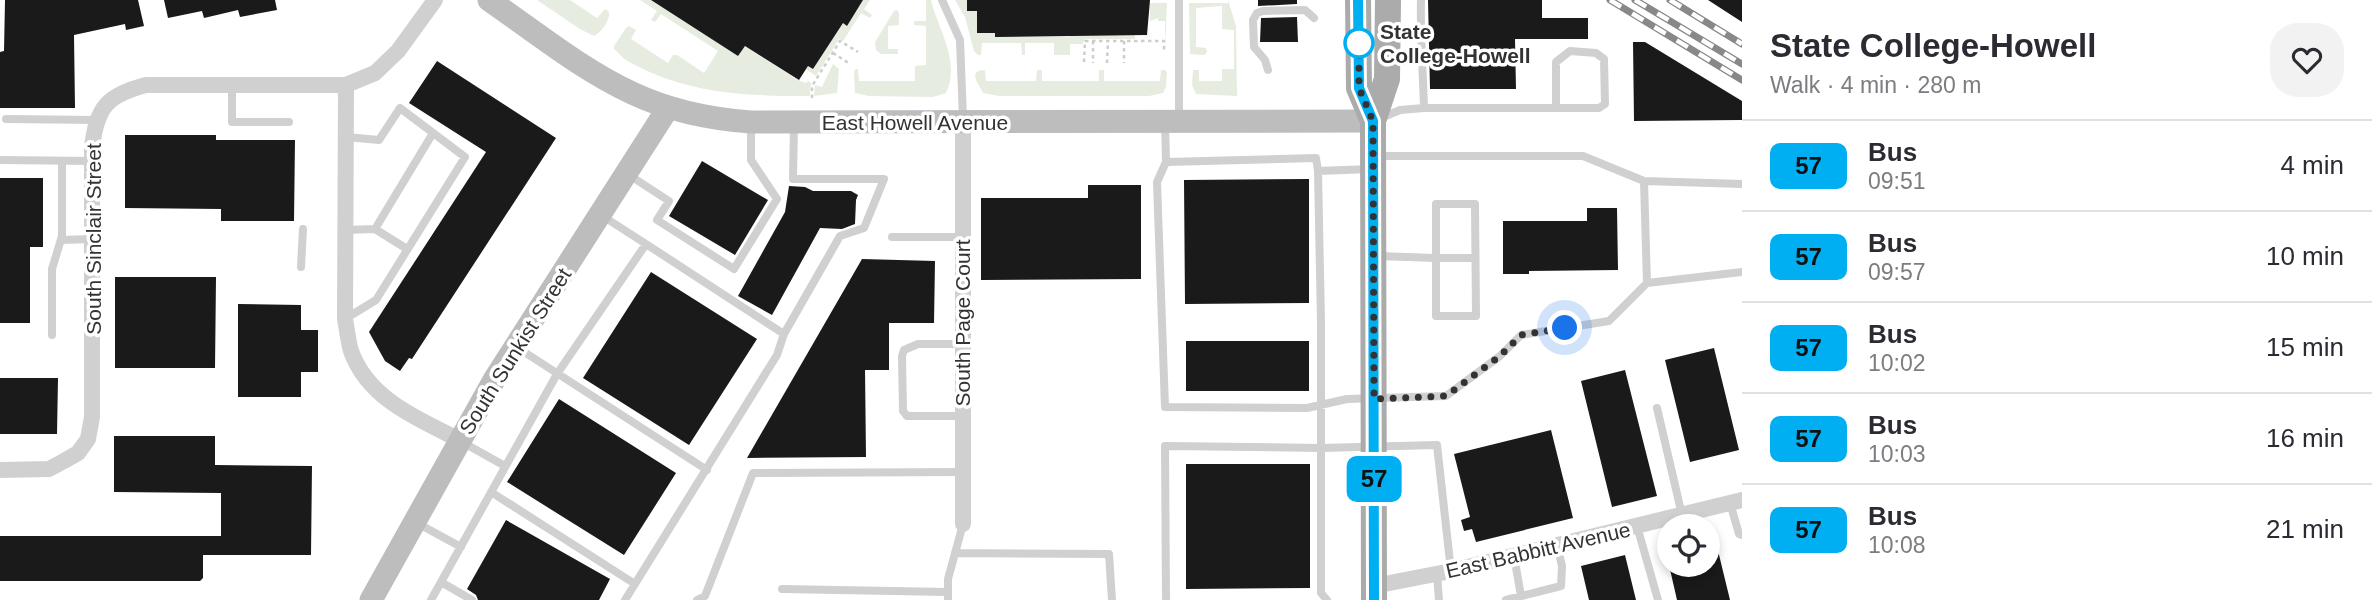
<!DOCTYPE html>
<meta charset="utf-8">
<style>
body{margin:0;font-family:Arial,sans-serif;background:#f2f2f3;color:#2b2b33;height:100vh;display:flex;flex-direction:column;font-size:26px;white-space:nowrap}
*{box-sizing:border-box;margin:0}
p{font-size:23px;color:#7c7c81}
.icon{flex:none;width:38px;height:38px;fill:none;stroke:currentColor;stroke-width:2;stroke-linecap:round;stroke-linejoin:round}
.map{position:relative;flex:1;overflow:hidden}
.sheet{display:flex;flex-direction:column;background:#fff;width:630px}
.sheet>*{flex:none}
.badge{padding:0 14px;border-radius:10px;font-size:24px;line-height:46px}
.tools{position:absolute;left:1657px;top:514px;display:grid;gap:14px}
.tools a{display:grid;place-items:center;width:63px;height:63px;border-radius:50%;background:#fff;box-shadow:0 4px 10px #0003;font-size:35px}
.you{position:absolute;width:35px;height:35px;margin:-18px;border:5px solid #fff;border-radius:50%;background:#1a73e8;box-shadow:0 0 0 10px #1a73e833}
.map>.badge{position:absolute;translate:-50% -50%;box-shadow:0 0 0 4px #fff}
.round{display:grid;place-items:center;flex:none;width:74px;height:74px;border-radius:28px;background:#f2f2f3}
.summary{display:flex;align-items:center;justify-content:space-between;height:119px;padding:0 28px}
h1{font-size:33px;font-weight:700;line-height:52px}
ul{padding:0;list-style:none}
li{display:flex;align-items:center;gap:21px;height:91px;padding:0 28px;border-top:2px solid #e1e1e2}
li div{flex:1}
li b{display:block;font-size:26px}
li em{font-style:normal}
li .badge{min-width:77px;font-weight:700;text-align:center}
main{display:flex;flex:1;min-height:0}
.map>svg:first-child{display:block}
.green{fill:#e6ecdf}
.building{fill:#1a1a1a}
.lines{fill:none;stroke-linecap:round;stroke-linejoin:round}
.path{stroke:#cdcdcd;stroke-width:2.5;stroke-dasharray:3.5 3.5;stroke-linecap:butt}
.lane{stroke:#d0d0d0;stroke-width:8}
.street{stroke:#d0d0d0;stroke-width:16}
.secondary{stroke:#bdbdbd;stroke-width:23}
.primary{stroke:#ababab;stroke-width:26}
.rail-casing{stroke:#888;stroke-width:7}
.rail{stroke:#fff;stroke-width:4.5;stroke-dasharray:13;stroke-linecap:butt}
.line-casing{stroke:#fff;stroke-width:16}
.line{stroke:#00aff2;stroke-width:10}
.walk{stroke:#333;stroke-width:7;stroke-dasharray:0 12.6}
.stop-dot{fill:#fff;stroke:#00aff2;stroke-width:3.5}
.labels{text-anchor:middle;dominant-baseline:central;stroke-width:7;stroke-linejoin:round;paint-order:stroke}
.stop-label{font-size:21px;font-weight:bold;fill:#333;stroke:#fff;text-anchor:start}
.street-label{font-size:21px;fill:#333;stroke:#fff}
</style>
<main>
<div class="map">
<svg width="1742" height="600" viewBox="0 0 1742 600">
<rect width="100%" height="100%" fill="#fff"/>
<path class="green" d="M537,0H570L597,18L605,9L609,12C610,20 602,32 594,36L580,29Z
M640,0H651L738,56L745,46L798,80L806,83L808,81L811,83L810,96C744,96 685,94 626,60C621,57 619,53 614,49V46L626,28L629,26L636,30L631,39L668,63L673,55H677L704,73L718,51L661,14L655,22L651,20L657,11Z
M863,0H870L864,9L872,15L870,18L861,13L843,41L839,39L816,76L806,69L808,66L813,69L843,23L847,25Z
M926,0H931C938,29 961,62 946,93L933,97L869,96L855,93L854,71L856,69H858L859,81H915V66L926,65V26L914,25V21H926Z
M955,0H967L968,11H977V33H995V37H1070L1071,33L1124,35L1131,33V35H1135V39H1084L1083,44H1070V55H1054V43H1025V55H1022L1021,43H982L981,55H978L974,51L965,17Z
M1228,0L1236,26L1237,96L1196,94L1192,85L1193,70H1199V81H1222V69H1234V30L1222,29V6L1196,8V47L1206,48L1207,52L1204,55L1190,54L1189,3H1228Z
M1150,3H1167L1165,49V21H1158V18L1150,21Z
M897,10L899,13V25L888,26V49H898V54H881L876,50L875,42L894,11Z
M833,64L839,69L837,93L814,96L815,85L822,87Z
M985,70L986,81H1036L1037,70H1042V81H1099V70H1104V81H1160L1161,70H1165L1167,73L1166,87L1163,93L1149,96H999L983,93L976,80L975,74L978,71Z"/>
<path class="building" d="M5,0H138L144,26L126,30L125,24L74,35L75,108H0V52L4,51Z
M164,0H275L277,10L240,17L238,10L204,18L202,11L168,18Z
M651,0H863L847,26L843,23L813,69L808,66L799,80L745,46L738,56Z
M967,0H1150L1147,35L995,37V33H977V11H967Z
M1258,0H1297V4L1258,6Z
M1428,0H1542V18H1588V39H1515L1516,89H1430Z
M1708,0H1742V22Z
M1297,17L1298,42H1260L1261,18Z
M1633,42H1645L1742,101V120L1634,121Z
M437,61L556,138L412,359L409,358L400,371L385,361L369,332L486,152L409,103Z
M125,135H216V140H295L294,221H221V209L125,208Z
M702,161L768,200L735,255L669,216Z
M0,178H43V247H30V323H0Z
M1309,179V303L1185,304L1184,180Z
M1088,185H1141V279L981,280V198H1088Z
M789,186L805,187L813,191H851L858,195L856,200L855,224L842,229L820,228L772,315L738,296L785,212Z
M1587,208H1617L1618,270L1529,271V274H1503V221H1587Z
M862,259L935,261L934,323H889V370H865L866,457L747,458Z
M651,272L757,339L689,445L583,378Z
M115,277H216L215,368H115Z
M238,304L301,305V330H318V372H301V397H238Z
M1186,341H1309V391H1186Z
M1714,348L1739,450L1690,462L1665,360Z
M1625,370L1657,496L1612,507L1581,381Z
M0,378H58L57,434H0Z
M559,399L676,473L624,555L507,482Z
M1551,430L1573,518L1476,542L1472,529L1464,531L1461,520L1470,517L1454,454Z
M114,436H215V465L312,466L311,555H203V578L200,581H0V536H221V493L114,492Z
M1186,464H1310V588L1186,589Z
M506,520L610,579L599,600H478L476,595L467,589Z
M1712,526L1730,600H1677L1669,565H1708V527Z
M1625,555L1636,600H1589L1581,566Z"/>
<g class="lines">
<path class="path" d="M1093,41V63
M1124,41V63
M833,53L850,64
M1084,62L1085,41H1164V52
M1107,63L1108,41
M812,98V86L840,41L858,52"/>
<path class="lane" d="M942,0L960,40L963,119
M1421,0C1420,36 1423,72 1424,108
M1268,70L1265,60L1254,47L1253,20L1257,13L1263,11L1305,10L1314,18
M232,85V122H289
M1381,118L1400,110L1424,108H1599L1605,104L1604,59L1596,53L1570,51L1556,62V107
M6,119L97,120
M1179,120V0
M1165,122L1166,162L1316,158L1318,171
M1377,156H1583L1644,181L1742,184
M0,160L92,161
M1166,162L1157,182L1165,407L1307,408L1347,399L1446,396L1500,356L1521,335L1609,321L1647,283L1742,272
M629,175L669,201L657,220L734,269L777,199L751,160V124
M1644,181L1647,283
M375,229L407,249
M346,230L375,229L433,133
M892,237H962
M61,240L92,239
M646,244L784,334L840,236L864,228L884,179H793L794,125
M1377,256L1436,258V316H1476L1475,204H1436V258H1475
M301,267L303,229
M345,319L376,300L465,157L400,108L379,140L346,137
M52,335V269L62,236V161
M962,344H918L904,350L902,356L903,411L907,416H962
M518,348L707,470
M1657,408L1682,515
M462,442L505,466
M491,492L635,584
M1730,503L1739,534L1742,535
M417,523L461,547
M1637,526L1658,600
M955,553L1109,554L1112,600
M1514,556L1521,596
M1437,574L1439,600
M441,582L472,600
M782,589L948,592
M431,600L557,374L646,244L601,215
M625,600L777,355L784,334
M697,600L705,596L753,473L963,472
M948,600V579L963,524
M1166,600L1165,446L1321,448L1437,445L1451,571
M1327,600L1321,593V323L1318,171L1371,169
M1506,600L1561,586L1562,566L1557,545"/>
<path class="street" d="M346,85L345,319C347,329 348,341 351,351C368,399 418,419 460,440
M963,122V524
M0,470L49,469L64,461L78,453L88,439L92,417V147C97,107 107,95 146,85H346L375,73L398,51L435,0
M1374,586L1451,571L1742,500"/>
<path class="secondary" d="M489,0C534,31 582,70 632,93C670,111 709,119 751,122L1373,121
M371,600L494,380L668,108"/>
<path class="primary" d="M1358,0L1359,88L1373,121
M1374,600L1373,121L1387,79L1388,0"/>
<g class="rail-casing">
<path id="rail" d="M1610,0L1742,80
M1635,0L1742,64
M1670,0L1742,44"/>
</g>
<use href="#rail" class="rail"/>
</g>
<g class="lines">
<g class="line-casing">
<path id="line" d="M1358,0L1359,88L1373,121L1374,600"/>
</g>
<use href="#line" class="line"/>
<path class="walk" d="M1359,43V88L1373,121L1374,399L1446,396L1500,356L1521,335L1565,328"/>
</g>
<circle class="stop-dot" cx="1359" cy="43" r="14"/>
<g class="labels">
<g class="stop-label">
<text x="1380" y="31">State<tspan x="1380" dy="24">College-Howell</tspan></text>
</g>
<g class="street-label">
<text x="915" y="122">East Howell Avenue</text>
<text transform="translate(93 239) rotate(-90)">South Sinclair Street</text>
<text transform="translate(962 323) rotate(-90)">South Page Court</text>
<text transform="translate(515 351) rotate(-58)">South Sunkist Street</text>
<text transform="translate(1538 550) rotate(-13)">East Babbitt Avenue</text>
</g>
</g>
</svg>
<div class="tools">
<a><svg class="icon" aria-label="locate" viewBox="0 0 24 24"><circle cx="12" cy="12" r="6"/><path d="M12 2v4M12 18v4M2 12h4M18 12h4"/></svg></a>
</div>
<div class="you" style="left:1565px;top:328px"></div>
<b class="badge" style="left:1374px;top:479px;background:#00aff2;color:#111">57</b>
</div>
<section class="sheet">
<div class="summary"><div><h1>State College-Howell</h1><p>Walk · 4 min · 280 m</p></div><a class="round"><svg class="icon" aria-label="heart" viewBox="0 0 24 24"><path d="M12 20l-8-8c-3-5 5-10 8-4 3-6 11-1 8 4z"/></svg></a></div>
<ul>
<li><span class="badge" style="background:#00aff2;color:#111">57</span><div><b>Bus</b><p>09:51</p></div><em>4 min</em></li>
<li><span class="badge" style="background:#00aff2;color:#111">57</span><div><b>Bus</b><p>09:57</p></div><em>10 min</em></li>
<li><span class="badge" style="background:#00aff2;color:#111">57</span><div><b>Bus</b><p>10:02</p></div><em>15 min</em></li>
<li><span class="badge" style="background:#00aff2;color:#111">57</span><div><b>Bus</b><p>10:03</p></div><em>16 min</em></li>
<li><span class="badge" style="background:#00aff2;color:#111">57</span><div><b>Bus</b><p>10:08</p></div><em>21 min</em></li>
</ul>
</section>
</main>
